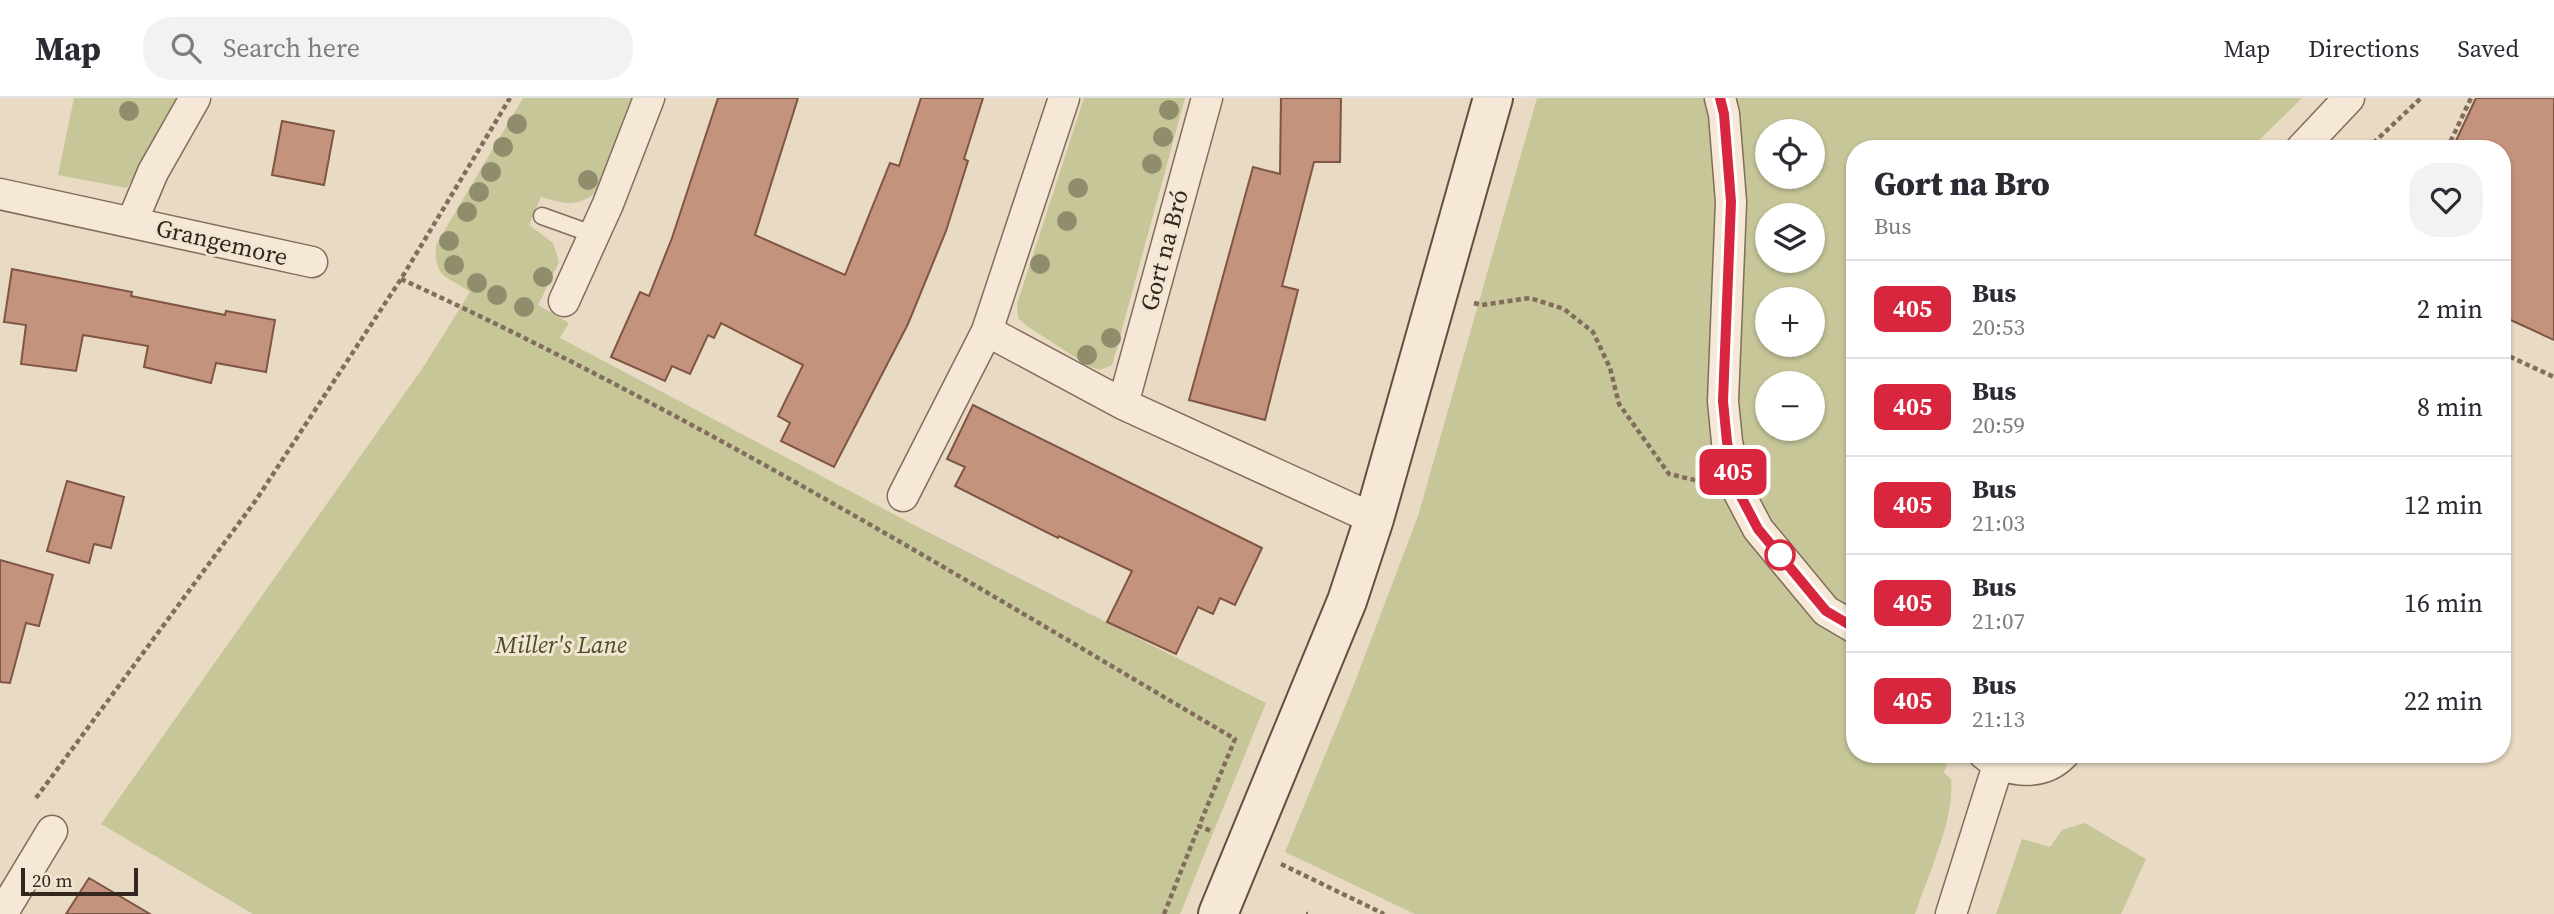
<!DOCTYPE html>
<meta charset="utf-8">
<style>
body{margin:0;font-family:"Source Serif 4",serif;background:#f2f2f3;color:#2b2b33;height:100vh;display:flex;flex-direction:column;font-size:26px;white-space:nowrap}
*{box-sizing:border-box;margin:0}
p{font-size:23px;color:#7c7c81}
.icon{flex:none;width:38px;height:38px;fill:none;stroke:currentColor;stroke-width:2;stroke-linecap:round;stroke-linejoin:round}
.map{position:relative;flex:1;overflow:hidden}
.details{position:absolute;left:1846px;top:42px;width:665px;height:623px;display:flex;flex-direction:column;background:#fff;border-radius:28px;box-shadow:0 2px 5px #0004}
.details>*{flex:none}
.badge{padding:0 14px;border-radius:10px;font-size:24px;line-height:46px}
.fabs{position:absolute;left:1755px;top:21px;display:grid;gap:14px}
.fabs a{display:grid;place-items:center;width:70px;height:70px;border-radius:50%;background:#fff;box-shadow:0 2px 5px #0004;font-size:35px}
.scale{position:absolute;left:21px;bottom:18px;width:117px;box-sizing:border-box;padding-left:7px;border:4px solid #33261e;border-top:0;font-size:19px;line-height:24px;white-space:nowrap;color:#33261e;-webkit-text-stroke:5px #f2e5d2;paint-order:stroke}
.map>.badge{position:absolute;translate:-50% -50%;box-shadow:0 0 0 4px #fff}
.round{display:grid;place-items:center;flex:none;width:74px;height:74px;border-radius:28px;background:#f2f2f3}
.summary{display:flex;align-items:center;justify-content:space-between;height:119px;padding:0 28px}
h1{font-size:33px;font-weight:800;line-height:52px}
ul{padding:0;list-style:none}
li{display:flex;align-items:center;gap:21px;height:98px;padding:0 28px;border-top:2px solid #e1e1e2}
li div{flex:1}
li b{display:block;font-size:26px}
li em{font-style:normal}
li .badge{min-width:77px;font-weight:700;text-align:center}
header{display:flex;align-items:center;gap:42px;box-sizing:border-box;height:98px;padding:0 35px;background:#fff;border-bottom:2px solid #e1e1e2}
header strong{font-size:33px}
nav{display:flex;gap:38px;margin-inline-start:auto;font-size:24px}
.search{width:490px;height:63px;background:#f2f2f3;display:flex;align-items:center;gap:18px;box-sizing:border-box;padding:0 24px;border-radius:28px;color:#7c7c81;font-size:26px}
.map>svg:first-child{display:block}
.green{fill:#c6c699;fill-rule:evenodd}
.building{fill:#c4937d;stroke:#7f5544;stroke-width:2}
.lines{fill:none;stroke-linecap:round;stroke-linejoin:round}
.lane-casing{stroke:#826c5c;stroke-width:19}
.street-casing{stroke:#826c5c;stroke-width:33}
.secondary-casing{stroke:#644e3f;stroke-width:42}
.path{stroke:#826c5c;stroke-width:4.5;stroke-dasharray:5 3.5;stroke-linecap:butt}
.lane{stroke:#f5e8d6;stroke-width:16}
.street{stroke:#f5e8d6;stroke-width:30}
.secondary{stroke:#f5e8d6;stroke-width:38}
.tree{fill:#908d6d}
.line-casing{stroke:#fff;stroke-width:16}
.line{stroke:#d7263d;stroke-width:10}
.stop-dot{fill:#fff;stroke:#d7263d;stroke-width:3.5}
.labels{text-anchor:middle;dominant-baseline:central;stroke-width:6;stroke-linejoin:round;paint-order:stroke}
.street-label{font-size:24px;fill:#33261e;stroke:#f2e5d2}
.park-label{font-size:24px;font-style:italic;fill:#484e27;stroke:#f2e5d2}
</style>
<header>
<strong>Map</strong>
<div class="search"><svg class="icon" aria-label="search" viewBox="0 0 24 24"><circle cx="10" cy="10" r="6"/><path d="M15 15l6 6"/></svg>Search here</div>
<nav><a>Map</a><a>Directions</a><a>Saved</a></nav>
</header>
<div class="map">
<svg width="2554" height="816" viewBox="0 0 2554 816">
<rect width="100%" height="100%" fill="#e9dac3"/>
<path class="green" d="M74,0H179L127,90L58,77Z
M523,0H631L595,95C577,110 562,105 541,99L529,127L553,145L559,164L538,207L569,225L560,240L918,429L1266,605L1180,816H253L101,726L424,268L470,194C446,177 434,181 436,147Z
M1084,0H1185L1115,257L1112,267L1100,272L1090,269L1027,228L1018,220L1017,206Z
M1537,0H2302L2250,51H1855V656H1950L1944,675L1951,681C1955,721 1928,777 1915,816H1415L1285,754L1353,589L1418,418ZM1768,33H1813V79H1768ZM1768,117H1813V163H1768ZM1768,201H1813V247H1768ZM1768,285H1813V331H1768Z
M2085,725L2146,761L2121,816H1996L2022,741L2050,749L2062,732Z"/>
<path class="building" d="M718,0H798L755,137L845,177L890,65L899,68L921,0H983L964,61L968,63L946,133L908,226L834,369L781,343L790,325L778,318L803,267L721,225L714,240L708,237L690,276L672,268L665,283L611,259L640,194L649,198L672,140Z
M1281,0H1341L1340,64H1314L1282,188L1298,192L1265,322L1189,302L1253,69L1280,76Z
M2476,0H2554V242L2502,218V51H2452Z
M282,23L334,33L324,87L272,77Z
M12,171L132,194L131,198L225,217L226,213L275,222L266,274L216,265L211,285L144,269L148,248L83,237L76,273L21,266L26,227L4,224Z
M973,307L1262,450L1235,507L1220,500L1213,516L1198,509L1176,556L1107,524L1132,473L1059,438L1058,440L955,388L965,369L947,361Z
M67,383L124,399L111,450L94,446L89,465L47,453Z
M0,462L53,477L39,528L26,525L10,585L0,584Z
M89,780L150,816H66Z"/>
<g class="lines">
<g class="lane-casing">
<path id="lane" d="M542,118L595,137"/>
</g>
<g class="street-casing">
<path id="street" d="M1720,0L1724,16L1731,104L1723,303L1727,344L1737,391L1758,431L1826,513L1855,530
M2301,51L2349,0
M0,96L312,164
M132,124L153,74L195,0
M564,203L608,106L649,0
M987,233L1123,306L1374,421
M1123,306L1207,0
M903,398L987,233L1064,0
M1984,656C2007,675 2042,679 2064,656
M2,816L52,733
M1951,816L1998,667"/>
</g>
<g class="secondary-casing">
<path id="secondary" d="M1218,816L1347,503L1374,421L1493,0"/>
</g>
<path class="path" d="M2367,51L2421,0
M2447,51L2471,0
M401,181C689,313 962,480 1235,641L1199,728L1211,733
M1474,205L1482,207L1530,200L1564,211L1593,234L1610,270L1619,306L1669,376L1699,383
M2502,255L2554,279
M36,700L256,402L401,181L510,0
M1281,766L1384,816
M1164,816L1199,728
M1306,816H1308"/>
<use href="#lane" class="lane"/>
<use href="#street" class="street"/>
<use href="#secondary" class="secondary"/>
</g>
<g class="tree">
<circle cx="1169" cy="12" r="10"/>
<circle cx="129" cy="13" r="10"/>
<circle cx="517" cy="26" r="10"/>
<circle cx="1163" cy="39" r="10"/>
<circle cx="503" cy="49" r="10"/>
<circle cx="1152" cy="66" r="10"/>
<circle cx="491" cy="74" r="10"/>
<circle cx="588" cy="82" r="10"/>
<circle cx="1078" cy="90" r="10"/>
<circle cx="479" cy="94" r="10"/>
<circle cx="467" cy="114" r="10"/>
<circle cx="1067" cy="123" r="10"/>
<circle cx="449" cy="143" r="10"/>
<circle cx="1040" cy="166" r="10"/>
<circle cx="454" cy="167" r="10"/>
<circle cx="543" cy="179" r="10"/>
<circle cx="477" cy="185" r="10"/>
<circle cx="497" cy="197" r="10"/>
<circle cx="524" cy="209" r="10"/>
<circle cx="1111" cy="240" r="10"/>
<circle cx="1087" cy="257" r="10"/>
</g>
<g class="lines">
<g class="line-casing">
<path id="line" d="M1720,0L1724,16L1731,104L1723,303L1727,344L1737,391L1758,431L1826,513L1855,530"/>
</g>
<use href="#line" class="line"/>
</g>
<circle class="stop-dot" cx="1780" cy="457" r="14"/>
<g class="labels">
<g class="street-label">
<text transform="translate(222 144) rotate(13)">Grangemore</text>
<text transform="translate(1164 152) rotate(-75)">Gort na Bró</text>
</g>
<g class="park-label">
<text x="561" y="546">Miller's Lane</text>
</g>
</g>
</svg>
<div class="fabs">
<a><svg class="icon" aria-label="locate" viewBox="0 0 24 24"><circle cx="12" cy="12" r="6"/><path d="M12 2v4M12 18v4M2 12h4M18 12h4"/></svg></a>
<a><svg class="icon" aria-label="layers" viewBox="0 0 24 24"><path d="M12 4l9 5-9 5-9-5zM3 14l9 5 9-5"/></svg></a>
<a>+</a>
<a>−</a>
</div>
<div class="scale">20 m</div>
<b class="badge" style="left:1733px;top:374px;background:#d7263d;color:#fff">405</b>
<section class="details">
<div class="summary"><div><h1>Gort na Bro</h1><p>Bus</p></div><a class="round"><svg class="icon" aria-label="heart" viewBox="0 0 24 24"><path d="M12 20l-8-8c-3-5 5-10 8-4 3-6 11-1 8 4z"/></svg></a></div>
<ul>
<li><span class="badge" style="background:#d7263d;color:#fff">405</span><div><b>Bus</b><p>20:53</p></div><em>2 min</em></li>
<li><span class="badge" style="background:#d7263d;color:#fff">405</span><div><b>Bus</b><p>20:59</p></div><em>8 min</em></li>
<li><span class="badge" style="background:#d7263d;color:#fff">405</span><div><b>Bus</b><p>21:03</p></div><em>12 min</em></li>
<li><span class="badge" style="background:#d7263d;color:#fff">405</span><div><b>Bus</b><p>21:07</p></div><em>16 min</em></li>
<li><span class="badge" style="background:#d7263d;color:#fff">405</span><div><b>Bus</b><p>21:13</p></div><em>22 min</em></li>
</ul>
</section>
</div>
